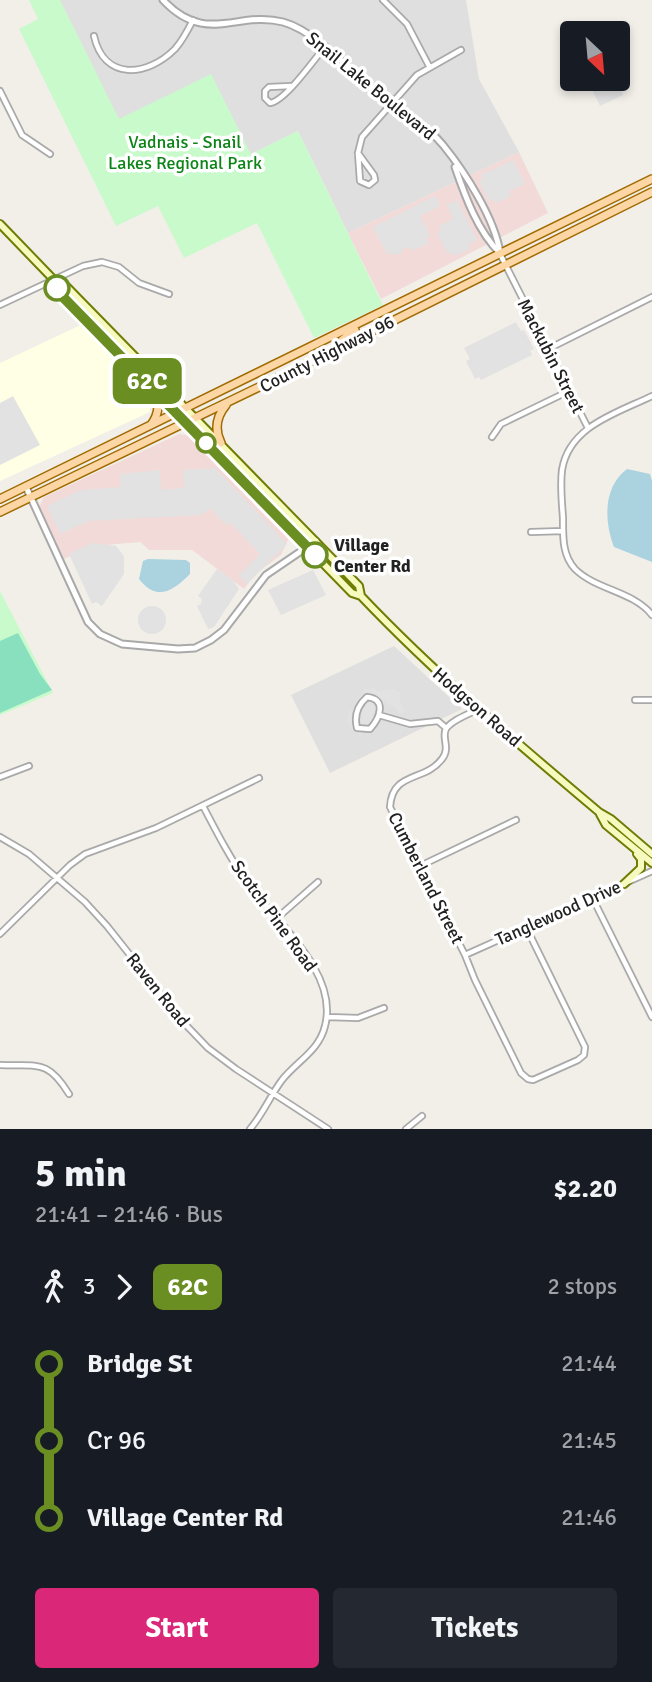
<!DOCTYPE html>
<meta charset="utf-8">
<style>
body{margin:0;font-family:Signika,sans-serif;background:#242831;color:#f1f3f6;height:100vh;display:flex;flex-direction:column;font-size:26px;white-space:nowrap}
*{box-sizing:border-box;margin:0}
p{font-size:23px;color:#9ea1a6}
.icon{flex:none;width:38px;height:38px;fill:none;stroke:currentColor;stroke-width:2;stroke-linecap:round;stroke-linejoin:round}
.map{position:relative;height:1129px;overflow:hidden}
.side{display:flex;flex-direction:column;background:#171b24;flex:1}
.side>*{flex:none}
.badge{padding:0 14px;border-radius:10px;font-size:24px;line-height:46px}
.needle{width:46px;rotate:154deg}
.fabs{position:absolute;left:560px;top:21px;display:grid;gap:14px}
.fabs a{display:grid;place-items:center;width:70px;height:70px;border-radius:7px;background:#171b24;box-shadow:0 4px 10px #0003;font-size:35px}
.map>.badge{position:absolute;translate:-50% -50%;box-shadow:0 0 0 4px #fff}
.legs{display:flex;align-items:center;gap:10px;height:77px;padding:0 35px;font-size:23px}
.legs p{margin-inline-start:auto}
.head{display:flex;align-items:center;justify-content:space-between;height:119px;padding:0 35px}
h1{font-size:38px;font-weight:700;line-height:52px}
.primary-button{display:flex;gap:14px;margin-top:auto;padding:14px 35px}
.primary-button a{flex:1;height:80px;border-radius:7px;background:#db2777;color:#fff;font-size:28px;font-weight:700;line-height:80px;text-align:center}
.primary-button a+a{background:#242831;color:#f1f3f6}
ul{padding:0 35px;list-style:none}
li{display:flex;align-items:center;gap:24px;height:77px;font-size:26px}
li i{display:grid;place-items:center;width:10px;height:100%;margin:0 9px;background:currentColor}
li i::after{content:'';width:18px;height:18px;margin:-9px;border:5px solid;border-radius:50%;background:#171b24}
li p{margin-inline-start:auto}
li:first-child i{background:linear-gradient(#0000 50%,currentColor 0)}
li:last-child i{background:linear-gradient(currentColor 50%,#0000 0)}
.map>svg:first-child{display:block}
.residential{fill:#e0dfdf}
.commercial{fill:#f2dad9}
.education{fill:#ffffe5}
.park{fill:#c8facc}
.pitch{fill:#88e0be}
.parking{fill:#e2e2e2}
.water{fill:#aad3df}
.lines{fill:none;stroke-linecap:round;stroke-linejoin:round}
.minor-casing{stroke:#a9a9a9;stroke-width:8}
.tertiary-casing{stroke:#a9a9a9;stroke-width:9}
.secondary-casing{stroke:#707d05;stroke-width:10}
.primary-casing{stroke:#a06b00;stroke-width:10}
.minor{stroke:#fff;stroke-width:4.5}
.tertiary{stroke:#fff;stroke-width:5}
.secondary{stroke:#f7fabf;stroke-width:6}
.primary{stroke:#fcd6a4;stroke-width:7}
.line-1-casing{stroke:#fff;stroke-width:16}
.line-1{stroke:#6b8e23;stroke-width:10}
.stop-1-dot{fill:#fff;stroke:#6b8e23;stroke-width:3.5}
.labels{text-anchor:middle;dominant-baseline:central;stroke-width:7;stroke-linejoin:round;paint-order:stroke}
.street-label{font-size:18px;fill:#222;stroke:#fff}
.park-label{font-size:18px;fill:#0c8416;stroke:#fff}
.stop-label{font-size:18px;font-weight:bold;fill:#222;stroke:#fff;text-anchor:start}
</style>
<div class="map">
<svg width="652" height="1129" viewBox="0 0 652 1129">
<rect width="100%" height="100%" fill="#f2efe9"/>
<path class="residential" d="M59,0H466L479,79L519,152L348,233L298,131L251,154L119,120Z
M394,646L462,709L330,773L291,695Z"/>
<path class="commercial" d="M519,152L548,213L381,299L348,233Z
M179,434L191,436L289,538L281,555L255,574L244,589L192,550H149L140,542L94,546L64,559L39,507L44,497Z"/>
<path class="education" d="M85,323L149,395L150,412L0,481V363Z"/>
<path class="park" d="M29,0H60L119,119L211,74L251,154L298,131L383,305L314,338L257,223L184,258L158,206L116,226L19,29L38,19Z
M0,591L53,693L0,715Z"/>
<path class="pitch" d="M18,633L40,674L52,690L0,713V641Z"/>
<path class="parking" d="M587,79H616L623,95L600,106Z
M513,160L525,184L509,191L511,196L496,203L493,199L489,201L479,181L483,179L481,175Z
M435,196L440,206L420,216L430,236L426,238L429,243L412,251L410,247L402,249L401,254H387L373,227Z
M457,200L477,240L468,244L470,249L454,256L452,252L448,254L437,233L441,231L439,226L453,219L447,205Z
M516,322L521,331L524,330L534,349L530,351L532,355L481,380L479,377L475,379L466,361L470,359L464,348Z
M13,396L40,445L0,465V403Z
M215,468L287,544L247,584L239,575L260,554L230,522L226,525L210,508L202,515L89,521L60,534L47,506L81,490L121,487L120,474L160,470L161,490L184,488L183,470Z
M93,543L116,546L124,556V574L102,606L96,602L92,604L69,554Z
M217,569L233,580L239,589L214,627L208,629L197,606L201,604L202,599L198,596Z
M313,570L326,595L281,615L268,590Z
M138 620a14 14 0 1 1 28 0a14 14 0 1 1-28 0Z
M373,688L378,691L393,689L402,693L399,698L405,711L401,714L393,706L387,704V699L376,702L377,708L373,722L361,736L352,729L347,721L350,710L354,711L358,698L364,694L363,690Z"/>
<path class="water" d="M627,469L650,474L652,481V562L614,547C604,521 603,487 627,469Z
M148,559L186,560L190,563V574C173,591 157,602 139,579L143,561Z"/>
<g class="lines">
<g class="minor-casing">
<path id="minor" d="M383,0L407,24L429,66
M94,36C104,81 147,77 175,49C183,40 188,30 193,20
M291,86L269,87L265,91V98L270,103C285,101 313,61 324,48
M0,91L22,135L50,154
M358,153L374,175L375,180L369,185L360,181L358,153L362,137L417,75L461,50
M500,254L588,428
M0,305L83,266L102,262L119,267L139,283L169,294
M548,349L652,297
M652,396C617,413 569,426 562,470C560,486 562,503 563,518C563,536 562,555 575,569C596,590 633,591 652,615
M492,437L501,424L569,391
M531,532L563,531
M367,697C387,699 380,718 370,729L357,728C354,716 358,705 367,697Z
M635,700H652
M478,709C470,714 451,720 446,729C441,737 451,748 442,759C425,782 392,771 390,807L465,955L475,980L521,1073L528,1079L533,1080L578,1060L584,1055L585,1047L526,927
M379,715L410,724L438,721L446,728
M0,777L29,766
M203,806C217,833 231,860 249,885C277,923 339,973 325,1026C319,1051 297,1061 282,1080C270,1096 263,1114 250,1129
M0,837L29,854L85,902L107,926L184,1023L208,1048L236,1069L328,1129
M420,866L516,820
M592,897L652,1017
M276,919L318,882
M0,934L70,865L85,854L156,828L259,778
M465,955L652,871
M327,1017L358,1018L384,1008
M0,1065C37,1067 47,1058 69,1094
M406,1129L422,1116"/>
</g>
<g class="tertiary-casing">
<path id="tertiary" d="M163,0C206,46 238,10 283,22C320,32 361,83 392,107C409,121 430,128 443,145C465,172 495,219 500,253
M455,167C465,196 478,232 500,253
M26,487L88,622L100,634L122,644L178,649L195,648L211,640L224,630L266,575L316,541"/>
</g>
<g class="secondary-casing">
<path id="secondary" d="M0,224L54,280L67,287L359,586L361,596
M54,280L60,294L352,593L361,596C435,674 517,743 599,812L611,819L652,854
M600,814L606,825L652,863
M624,884L641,868V859L637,854"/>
</g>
<g class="primary-casing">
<path id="primary" d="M343,346L342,340L355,330
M151,425C161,411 159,401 152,387
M221,443C214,429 216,417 226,405
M0,499L652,179
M0,512L286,374L652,192"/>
</g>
<use href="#minor" class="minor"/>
<use href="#tertiary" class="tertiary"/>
<use href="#secondary" class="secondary"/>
<use href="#primary" class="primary"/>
</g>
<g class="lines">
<g class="line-1-casing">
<path id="line-1" d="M57,288L60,294L315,555"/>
</g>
<use href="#line-1" class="line-1"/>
</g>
<g class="stop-1-dot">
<circle cx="57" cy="288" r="12"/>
<circle cx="206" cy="443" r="9"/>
<circle cx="315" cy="555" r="12"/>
</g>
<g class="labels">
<g class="street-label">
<text transform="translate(371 86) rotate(39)">Snail Lake Boulevard</text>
<text transform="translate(327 354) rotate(-27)">County Highway 96</text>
<text transform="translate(551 356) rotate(63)">Mackubin Street</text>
<text transform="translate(477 707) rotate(41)">Hodgson Road</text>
<text transform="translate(426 878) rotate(63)">Cumberland Street</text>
<text transform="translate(558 913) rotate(-24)">Tanglewood Drive</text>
<text transform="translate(274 916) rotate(54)">Scotch Pine Road</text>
<text transform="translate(158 990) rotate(51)">Raven Road</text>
</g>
<g class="park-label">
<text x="185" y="142">Vadnais - Snail<tspan x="185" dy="21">Lakes Regional Park</tspan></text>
</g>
<g class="stop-label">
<text x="334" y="545">Village<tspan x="334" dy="21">Center Rd</tspan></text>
</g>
</g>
</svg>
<div class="fabs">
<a><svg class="needle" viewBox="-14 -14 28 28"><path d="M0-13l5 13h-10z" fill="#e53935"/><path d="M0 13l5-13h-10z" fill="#9ea1a6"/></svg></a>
</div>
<b class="badge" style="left:147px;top:381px;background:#6b8e23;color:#fff">62C</b>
</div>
<section class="side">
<div class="head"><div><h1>5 min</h1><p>21:41 – 21:46 · Bus</p></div><b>$2.20</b></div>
<div class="legs"><svg class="icon" aria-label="walk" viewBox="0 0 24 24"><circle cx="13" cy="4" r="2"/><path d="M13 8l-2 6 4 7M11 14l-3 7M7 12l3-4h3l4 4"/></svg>3<svg class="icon" aria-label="forward" viewBox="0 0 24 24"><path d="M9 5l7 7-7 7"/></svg><b class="badge" style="background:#6b8e23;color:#fff">62C</b><p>2 stops</p></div>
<ul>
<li><i style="color:#6b8e23"></i><b>Bridge St</b><p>21:44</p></li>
<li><i style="color:#6b8e23"></i><span>Cr 96</span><p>21:45</p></li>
<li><i style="color:#6b8e23"></i><b>Village Center Rd</b><p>21:46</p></li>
</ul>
<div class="primary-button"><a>Start</a><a>Tickets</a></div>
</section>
